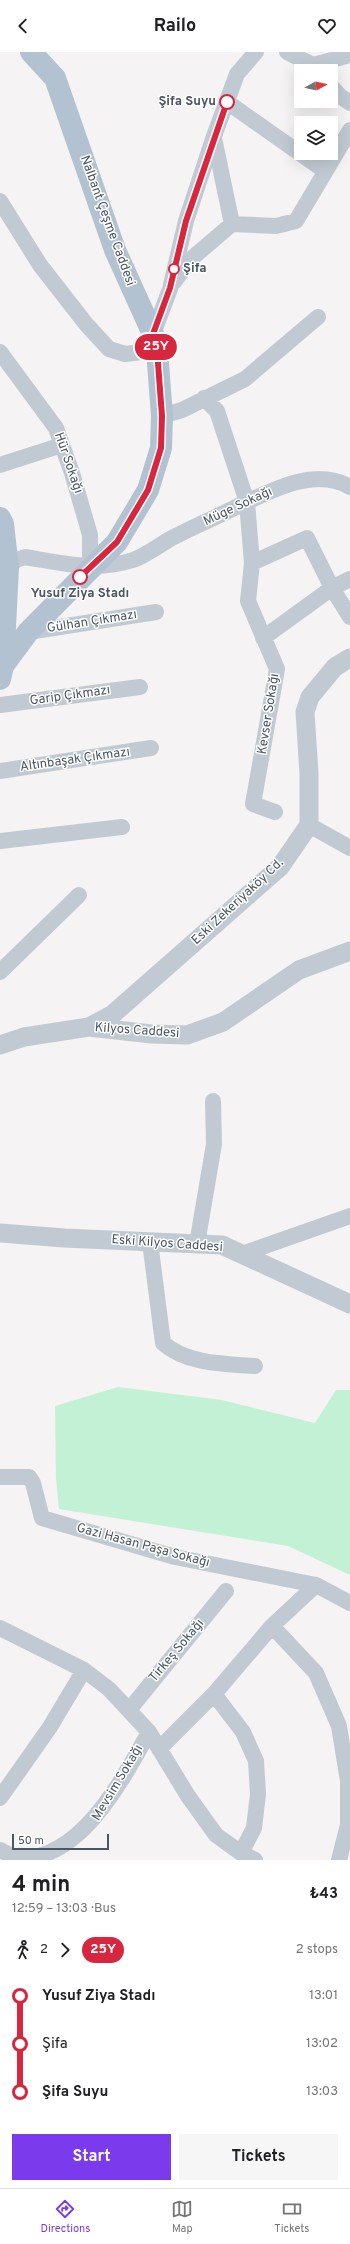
<!DOCTYPE html>
<meta charset="utf-8">
<style>
body{margin:0;font-family:Overpass,sans-serif;background:#f6f6f6;color:#202124;height:100vh;display:flex;flex-direction:column;font-size:15px;white-space:nowrap}
*{box-sizing:border-box;margin:0}
p{font-size:13px;color:#757577}
.icon{flex:none;width:22px;height:22px;fill:none;stroke:currentColor;stroke-width:2;stroke-linecap:round;stroke-linejoin:round}
.map{position:relative;height:1808px;overflow:hidden}
.sheet{display:flex;flex-direction:column;background:#fff;flex:1}
.sheet>*{flex:none}
.badge{padding:0 8px;border-radius:13px;font-size:14px;line-height:26px}
.needle{width:26px;rotate:82deg}
.buttons{position:absolute;left:294px;top:12px;display:grid;gap:8px}
.buttons a{display:grid;place-items:center;width:44px;height:44px;border-radius:0px;background:#fff;box-shadow:0 4px 16px #0002;font-size:20px}
.scale{position:absolute;left:12px;bottom:10px;width:97px;box-sizing:border-box;padding-left:4px;border:2px solid #4a5661;border-top:0;font-size:11px;line-height:14px;white-space:nowrap;color:#4a5661;-webkit-text-stroke:3px #fff;paint-order:stroke}
.map>.badge{position:absolute;translate:-50% -50%;box-shadow:0 0 0 2px #fff}
.legs{display:flex;align-items:center;gap:6px;height:44px;padding:0 12px;font-size:13px}
.legs p{margin-inline-start:auto}
.head{display:flex;align-items:center;justify-content:space-between;height:68px;padding:0 12px}
h1{font-size:22px;font-weight:700;line-height:30px}
.primary-button{display:flex;gap:8px;margin-top:auto;padding:8px 12px}
.primary-button a{flex:1;height:46px;border-radius:0px;background:#7c3aed;color:#fff;font-size:16px;font-weight:700;line-height:46px;text-align:center}
.primary-button a+a{background:#f6f6f6;color:#202124}
ul{padding:0 12px;list-style:none}
li{display:flex;align-items:center;gap:14px;height:48px;font-size:15px}
li i{display:grid;place-items:center;width:6px;height:100%;margin:0 5px;background:currentColor}
li i::after{content:'';width:10px;height:10px;margin:-5px;border:3px solid;border-radius:50%;background:#fff}
li p{margin-inline-start:auto}
li:first-child i{background:linear-gradient(#0000 50%,currentColor 0)}
li:last-child i{background:linear-gradient(currentColor 50%,#0000 0)}
header{display:flex;justify-content:space-between;align-items:center;height:52px;padding:0 12px;background:#fff;font-size:18px;font-weight:700}
.dock{display:flex;justify-content:space-around;align-items:center;height:56px;border-top:1px solid #e0e0e0;background:#fff;font-size:11px;color:#757577}
.dock a{display:grid;justify-items:center;gap:2px}
.dock .selected{color:#7c3aed}
.map>svg:first-child{display:block}
.green{fill:#c3f1d5}
.lines{fill:none;stroke-linecap:round;stroke-linejoin:round}
.minor{stroke:#c1cad2;stroke-width:16}
.tertiary{stroke:#c1cad2;stroke-width:19}
.primary{stroke:#b3c2d1;stroke-width:22}
.line-1-casing{stroke:#fff;stroke-width:9}
.line-1{stroke:#d7263d;stroke-width:6}
.stop-1-dot{fill:#fff;stroke:#d7263d;stroke-width:2}
.labels{text-anchor:middle;dominant-baseline:central;stroke-width:3;stroke-linejoin:round;paint-order:stroke}
.stop-label{font-size:13px;font-weight:bold;fill:#4a5661;stroke:#fff;text-anchor:end}
.street-label{font-size:13px;fill:#4a5661;stroke:#fff}
</style>
<header><svg class="icon" aria-label="back" viewBox="0 0 24 24"><path d="M15 5l-7 7 7 7"/></svg>Railo<svg class="icon" aria-label="heart" viewBox="0 0 24 24"><path d="M12 20l-8-8c-3-5 5-10 8-4 3-6 11-1 8 4z"/></svg></header>
<div class="map">
<svg width="350" height="1808" viewBox="0 0 350 1808">
<rect width="100%" height="100%" fill="#f5f3f3"/>
<path class="green" d="M118,1335L222,1348L315,1371L336,1338H350V1523L288,1494L59,1457L56,1427L55,1354Z"/>
<g class="lines">
<path class="minor" d="M287,0L313,13L350,3
M331,34L340,44L350,51
M227,50L325,119
M0,149L40,213L86,272L109,297L125,302L157,298
M232,172L276,174L296,169L350,78
M174,230L191,207L232,172L214,86
M153,282L170,237L186,169L214,84L237,22L256,0
M0,300L56,376L72,421L90,483V515
M204,346L217,359L247,450L252,511L248,549L277,617L253,752L275,760
M162,364L182,358L245,327L318,265
M0,413L62,393
M252,511L307,486L332,536L350,565
M8,516L16,508L25,505C61,511 96,520 133,508C145,504 158,494 170,487C189,477 210,468 230,458C265,442 312,413 350,435
M28,580L156,560
M263,586L332,536L350,527
M0,653L140,635
M0,719L151,696
M309,773L350,796
M0,789L122,775
M0,920L79,843
M150,1190L163,1291C186,1312 225,1312 255,1314
M197,1192L214,1092L213,1049
M242,1202L350,1164
M0,1425H29L33,1431L42,1466L175,1505L316,1533
M272,1574L316,1533L350,1551
M0,1576L84,1618L109,1637L149,1680L188,1744L216,1783L241,1801L255,1808
M214,1642L243,1680L256,1709L258,1742L254,1776L241,1801
M129,1658L226,1539
M159,1697L214,1642L272,1574L316,1621L339,1674L348,1729V1773L339,1808
M0,1746L50,1675L84,1618
M0,1798C6,1801 13,1805 20,1806C82,1808 125,1723 149,1680"/>
<path class="tertiary" d="M89,975L113,962L280,815L309,773V721L305,660L310,645L335,615L350,606
M0,993L24,985L89,975L152,982L187,983L223,970L299,918L350,899
M0,1181L64,1186L222,1193L350,1252"/>
<path class="primary" d="M0,466L3,472L8,516L3,614
M0,627L3,614L28,580L117,490L148,438L161,396L162,364L157,298L153,282L115,198L55,26L31,0"/>
</g>
<g class="lines">
<g class="line-1-casing">
<path id="line-1" d="M80,525L117,490L148,438L161,396L162,364L157,298L153,282L170,236L186,169L227,50"/>
</g>
<use href="#line-1" class="line-1"/>
</g>
<g class="stop-1-dot">
<circle cx="227" cy="50" r="7"/>
<circle cx="174" cy="217" r="5"/>
<circle cx="80" cy="525" r="7"/>
</g>
<g class="labels">
<g class="stop-label">
<text x="216" y="50">Şifa Suyu</text>
<text x="183" y="217" text-anchor="start">Şifa</text>
<text x="80" y="542" text-anchor="middle">Yusuf Ziya Stadı</text>
</g>
<g class="street-label">
<text transform="translate(107 169) rotate(70)">Nalbant Çeşme Caddesi</text>
<text transform="translate(68 411) rotate(71)">Hür Sokağı</text>
<text transform="translate(238 455) rotate(-25)">Müge Sokağı</text>
<text transform="translate(92 570) rotate(-9)">Gülhan Çıkmazı</text>
<text transform="translate(70 644) rotate(-8)">Garip Çıkmazı</text>
<text transform="translate(269 662) rotate(-81)">Kevser Sokağı</text>
<text transform="translate(75 708) rotate(-8)">Altınbaşak Çıkmazı</text>
<text transform="translate(238 850) rotate(-43)">Eski Zekeriyaköy Cd.</text>
<text transform="translate(137 979) rotate(4)">Kilyos Caddesi</text>
<text transform="translate(167 1192) rotate(4)">Eski Kilyos Caddesi</text>
<text transform="translate(143 1494) rotate(15)">Gazi Hasan Paşa Sokağı</text>
<text transform="translate(177 1599) rotate(-50)">Tirkeş Sokağı</text>
<text transform="translate(118 1731) rotate(-59)">Mevsim Sokağı</text>
</g>
</g>
</svg>
<div class="buttons">
<a><svg class="needle" viewBox="-14 -14 28 28"><path d="M0-13l5 13h-10z" fill="#e53935"/><path d="M0 13l5-13h-10z" fill="#757577"/></svg></a>
<a><svg class="icon" aria-label="layers" viewBox="0 0 24 24"><path d="M12 4l9 5-9 5-9-5zM3 14l9 5 9-5"/></svg></a>
</div>
<div class="scale">50 m</div>
<b class="badge" style="left:156px;top:295px;background:#d7263d;color:#fff">25Y</b>
</div>
<section class="sheet">
<div class="head"><div><h1>4 min</h1><p>12:59 – 13:03 · Bus</p></div><b>₺43</b></div>
<div class="legs"><svg class="icon" aria-label="walk" viewBox="0 0 24 24"><circle cx="13" cy="4" r="2"/><path d="M13 8l-2 6 4 7M11 14l-3 7M7 12l3-4h3l4 4"/></svg>2<svg class="icon" aria-label="forward" viewBox="0 0 24 24"><path d="M9 5l7 7-7 7"/></svg><b class="badge" style="background:#d7263d;color:#fff">25Y</b><p>2 stops</p></div>
<ul>
<li><i style="color:#d7263d"></i><b>Yusuf Ziya Stadı</b><p>13:01</p></li>
<li><i style="color:#d7263d"></i><span>Şifa</span><p>13:02</p></li>
<li><i style="color:#d7263d"></i><b>Şifa Suyu</b><p>13:03</p></li>
</ul>
<div class="primary-button"><a>Start</a><a>Tickets</a></div>
</section>
<nav class="dock">
<a class="selected"><svg class="icon" aria-label="directions" viewBox="0 0 24 24"><path d="M12 3l9 9-9 9-9-9zM9 14v-3h6M13 9l2 2-2 2"/></svg>Directions</a>
<a><svg class="icon" aria-label="map" viewBox="0 0 24 24"><path d="M3 6l6-2 6 2 6-2v14l-6 2-6-2-6 2zM9 4v14M15 6v14"/></svg>Map</a>
<a><svg class="icon" aria-label="tickets" viewBox="0 0 24 24"><path d="M3 7h18v10H3zM15 7v10"/></svg>Tickets</a>
</nav>
